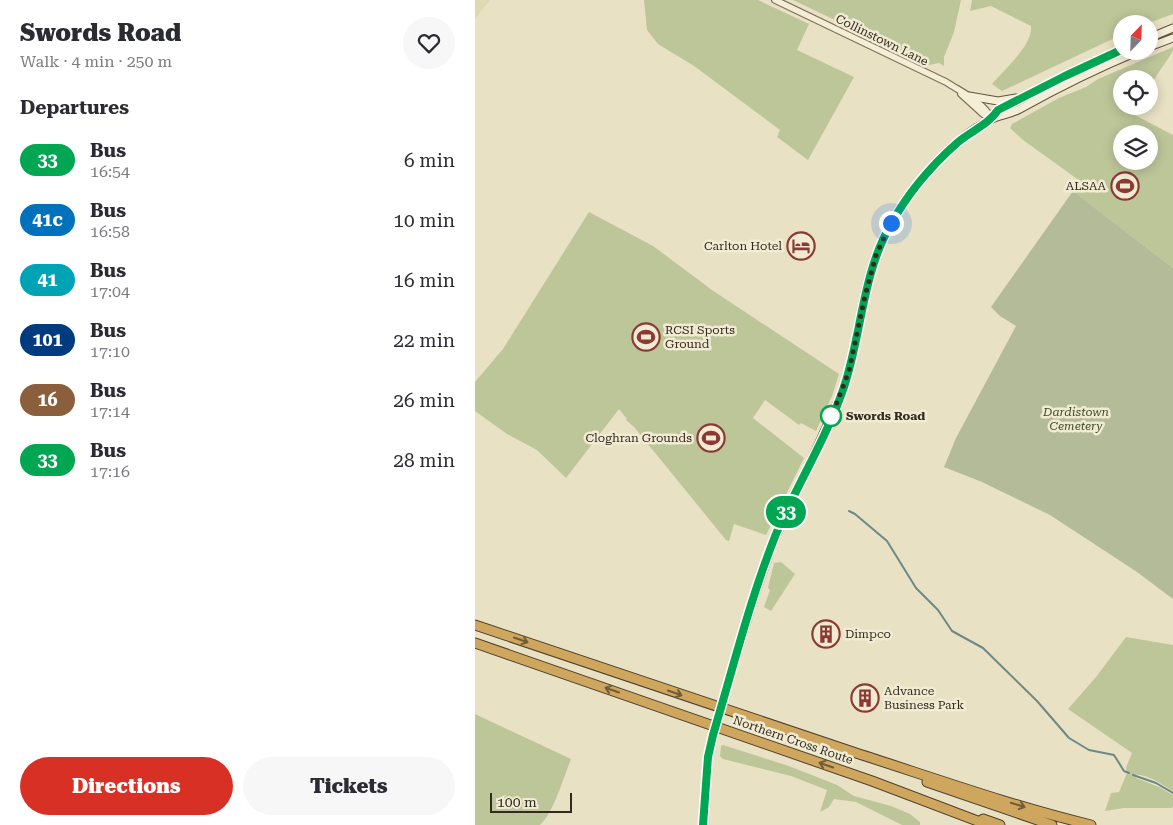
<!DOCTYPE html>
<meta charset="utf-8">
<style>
body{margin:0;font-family:"Roboto Serif",serif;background:#f7f7f7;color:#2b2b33;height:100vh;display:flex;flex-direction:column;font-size:19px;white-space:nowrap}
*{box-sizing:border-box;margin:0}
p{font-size:16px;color:#7c7c81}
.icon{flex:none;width:28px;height:28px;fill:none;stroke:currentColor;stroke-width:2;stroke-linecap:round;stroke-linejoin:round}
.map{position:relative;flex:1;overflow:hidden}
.side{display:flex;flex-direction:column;background:#fff;width:475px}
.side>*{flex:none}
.badge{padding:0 10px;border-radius:16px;font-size:18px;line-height:32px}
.needle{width:32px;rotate:23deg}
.buttons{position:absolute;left:638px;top:15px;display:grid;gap:10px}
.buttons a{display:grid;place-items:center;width:45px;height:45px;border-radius:50%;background:#fff;box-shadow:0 2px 12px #0003;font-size:25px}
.scale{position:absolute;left:15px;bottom:12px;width:82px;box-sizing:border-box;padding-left:5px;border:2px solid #332a1f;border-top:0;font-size:14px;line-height:18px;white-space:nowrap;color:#332a1f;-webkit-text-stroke:4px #f1ebd3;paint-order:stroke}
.you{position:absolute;width:25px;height:25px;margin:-12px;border:4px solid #fff;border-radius:50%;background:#1a73e8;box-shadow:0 0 0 8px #1a73e833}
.map>.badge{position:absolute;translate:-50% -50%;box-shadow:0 0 0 2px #fff}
h2{padding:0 20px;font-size:19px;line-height:45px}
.round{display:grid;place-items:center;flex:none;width:52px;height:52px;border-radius:26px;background:#f7f7f7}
.headline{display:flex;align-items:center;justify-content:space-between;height:85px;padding:0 20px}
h1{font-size:24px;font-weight:800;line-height:38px}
.button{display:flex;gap:10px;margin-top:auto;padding:10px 20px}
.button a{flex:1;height:58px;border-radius:30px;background:#d93025;color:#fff;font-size:20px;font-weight:800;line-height:58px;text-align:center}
.button a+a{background:#f7f7f7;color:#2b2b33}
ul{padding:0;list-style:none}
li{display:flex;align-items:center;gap:15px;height:60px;padding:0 20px}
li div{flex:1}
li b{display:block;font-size:19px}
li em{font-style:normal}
li .badge{min-width:55px;font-weight:700;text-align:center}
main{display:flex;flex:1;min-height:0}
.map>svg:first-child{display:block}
.farmland{fill:#dddab2}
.green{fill:#bdc699;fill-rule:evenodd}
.cemetery{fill:#b4bb98}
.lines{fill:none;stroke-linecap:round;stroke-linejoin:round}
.stream{stroke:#6d8985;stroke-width:2}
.secondary-tunnel{stroke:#c5bca3;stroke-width:7;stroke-dasharray:7 3.5;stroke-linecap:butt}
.tertiary-casing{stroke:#81735c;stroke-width:8}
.secondary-casing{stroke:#635440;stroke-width:9}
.motorway-casing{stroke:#4f4130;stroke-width:11}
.tertiary{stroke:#f5eed6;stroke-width:5.5}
.secondary{stroke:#f5eed6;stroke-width:7}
.motorway{stroke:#cfa65d;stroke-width:9}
.oneway{stroke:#715c38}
.line-casing{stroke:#fff;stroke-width:11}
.line{stroke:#00a651;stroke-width:8}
.walk{stroke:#332a1f;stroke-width:5;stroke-dasharray:0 9}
.stop-dot{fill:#fff;stroke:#00a651;stroke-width:2.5}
.labels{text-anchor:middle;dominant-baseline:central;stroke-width:5;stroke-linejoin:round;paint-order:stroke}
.street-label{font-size:12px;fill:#332a1f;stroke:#f1ebd3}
.poi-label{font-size:12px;fill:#332a1f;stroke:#f1ebd3;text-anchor:end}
.park-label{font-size:12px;font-style:italic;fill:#414d28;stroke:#f1ebd3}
.stop-label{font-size:12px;font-weight:bold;fill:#332a1f;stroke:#f1ebd3;text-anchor:start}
</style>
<main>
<section class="side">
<div class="headline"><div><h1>Swords Road</h1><p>Walk · 4 min · 250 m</p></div><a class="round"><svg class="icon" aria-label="heart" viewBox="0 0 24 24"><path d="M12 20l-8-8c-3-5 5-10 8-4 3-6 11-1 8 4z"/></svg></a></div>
<h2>Departures</h2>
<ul>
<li><span class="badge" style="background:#00a651;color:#fff">33</span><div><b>Bus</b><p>16:54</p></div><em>6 min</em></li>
<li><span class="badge" style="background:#0072bc;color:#fff">41c</span><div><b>Bus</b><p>16:58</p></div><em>10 min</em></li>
<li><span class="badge" style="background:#00a3b4;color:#fff">41</span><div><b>Bus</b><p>17:04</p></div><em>16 min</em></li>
<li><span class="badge" style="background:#003b80;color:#fff">101</span><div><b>Bus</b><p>17:10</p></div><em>22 min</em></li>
<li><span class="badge" style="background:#8b5e3c;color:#fff">16</span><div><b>Bus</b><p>17:14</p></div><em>26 min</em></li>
<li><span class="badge" style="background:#00a651;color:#fff">33</span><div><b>Bus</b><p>17:16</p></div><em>28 min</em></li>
</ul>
<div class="button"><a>Directions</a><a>Tickets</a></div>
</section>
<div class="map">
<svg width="698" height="825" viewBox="0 0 698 825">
<rect width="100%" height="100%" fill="#e9e1c4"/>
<path class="farmland" d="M0,0H15L0,19Z"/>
<path class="green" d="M169,0H283L334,24L322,50L379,77L333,160L302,137L305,130L219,66L183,44L172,30Z
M318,0H486L479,32L469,57V66L464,63L454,65Z
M497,0H698V14L671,24H646V35L527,91L517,84C529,70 558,45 556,26L516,6L495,11Z
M698,47V51L674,87V79H646V106H660L656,113L698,135V268L598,191L605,181L548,140L535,128L537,124L584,98L611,87L623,79ZM646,134H674V161H646Z
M114,212L178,246L237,290L364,374L357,396L341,431L326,423L324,425L290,400L278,418L329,458L291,535L259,524L254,541L251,540L159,427L151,420L152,419L144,409L91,478L62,450L32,434L0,411V382L28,349Z
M306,562L320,574L296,611L289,607L295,590L293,588L299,563Z
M651,637L698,645V791C688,785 671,773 659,775L661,778L684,787L698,795V807L696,808H649L630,811L636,793L644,792L652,773L651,768L657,753L593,709L621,677Z
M0,714L96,759C89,776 78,814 65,825H0Z
M248,745L314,766L362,785L379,796L416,806L435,814L445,822V825H427L381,802L359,799L354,807L345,812L352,790L316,776L248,759L245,756L246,746Z"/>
<path class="cemetery" d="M598,191L698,268V599L662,572L575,515L507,482L469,467L481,438L541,326L525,316L516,307Z"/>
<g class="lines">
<path class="stream" d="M374,511L380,514L412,541L441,588L463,610L477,631L508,648L562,701L594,738L614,750L639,755L649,771L654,773
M658,775L681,783L698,793"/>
<path class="secondary-tunnel" d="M238,735L247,703"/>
<g class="tertiary-casing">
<path id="tertiary" d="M300,0L471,82C488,93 507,101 517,119
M486,94L508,114L517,119"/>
</g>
<g class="secondary-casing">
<path id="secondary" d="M674,38L698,28
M674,47L698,38
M494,96L523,101L541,98
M517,119L523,110L537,102L646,50
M248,700L279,598L298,543L369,388C383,344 385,298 401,255C418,208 471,140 517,119C526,115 536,114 545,109C584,87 623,68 664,51
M228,825L233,757L238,735"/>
</g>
<g class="motorway-casing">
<path id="motorway" d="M0,625C127,668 254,711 381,753C459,778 537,806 616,825
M0,643L397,781L513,825
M452,782L577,825
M508,819L525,825"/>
</g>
<use href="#tertiary" class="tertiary"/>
<use href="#secondary" class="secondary"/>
<use href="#motorway" class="motorway"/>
</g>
<defs><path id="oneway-shaft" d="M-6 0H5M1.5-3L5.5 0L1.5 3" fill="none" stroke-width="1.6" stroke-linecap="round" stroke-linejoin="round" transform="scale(1.25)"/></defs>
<g class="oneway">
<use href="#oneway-shaft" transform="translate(46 640) rotate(19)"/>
<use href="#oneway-shaft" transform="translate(137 690) rotate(-161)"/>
<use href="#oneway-shaft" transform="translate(200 693) rotate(19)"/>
<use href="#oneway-shaft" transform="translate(351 765) rotate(-161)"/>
<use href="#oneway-shaft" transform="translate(543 805) rotate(17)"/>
</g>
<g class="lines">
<g class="line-casing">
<path id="line" d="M228,825L233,757L238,735C258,668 275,599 301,534C322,485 352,437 369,387C387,333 387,274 416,224C433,193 456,166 482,143C496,131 513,125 523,110L590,76L646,50"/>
</g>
<use href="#line" class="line"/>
<path class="walk" d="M356,416V418L374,371L390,296L401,255L416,223"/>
</g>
<defs>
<g id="stadium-ring" transform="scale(1.4375)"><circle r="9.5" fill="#f1ebd3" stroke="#8a3933" stroke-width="1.5"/><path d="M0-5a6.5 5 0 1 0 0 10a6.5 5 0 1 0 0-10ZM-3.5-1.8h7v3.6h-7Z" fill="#8a3933"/></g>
<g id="hotel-ring" transform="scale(1.4375)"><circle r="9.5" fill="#f1ebd3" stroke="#8a3933" stroke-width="1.5"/><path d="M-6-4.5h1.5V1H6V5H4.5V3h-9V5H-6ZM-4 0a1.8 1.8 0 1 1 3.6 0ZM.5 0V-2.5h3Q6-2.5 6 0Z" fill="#8a3933"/></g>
<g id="building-ring" transform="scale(1.4375)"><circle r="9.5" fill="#f1ebd3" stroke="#8a3933" stroke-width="1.5"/><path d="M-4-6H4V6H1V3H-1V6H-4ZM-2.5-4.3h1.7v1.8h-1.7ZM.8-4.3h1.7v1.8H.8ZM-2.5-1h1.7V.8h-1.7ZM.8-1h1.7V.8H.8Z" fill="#8a3933"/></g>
</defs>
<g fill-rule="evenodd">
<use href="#stadium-ring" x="650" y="186"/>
<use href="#hotel-ring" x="326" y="246"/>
<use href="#stadium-ring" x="171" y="337"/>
<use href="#stadium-ring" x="236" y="438"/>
<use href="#building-ring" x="351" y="634"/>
<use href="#building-ring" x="390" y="698"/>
</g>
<circle class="stop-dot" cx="356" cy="416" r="10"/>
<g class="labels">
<g class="street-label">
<text transform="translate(407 40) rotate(26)">Collinstown Lane</text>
<text transform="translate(318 740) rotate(19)">Northern Cross Route</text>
</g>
<g class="poi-label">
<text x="631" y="186">ALSAA</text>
<text x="307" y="246">Carlton Hotel</text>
<text x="190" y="330" text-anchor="start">RCSI Sports<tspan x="190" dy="14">Ground</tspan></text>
<text x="217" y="438">Cloghran Grounds</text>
<text x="370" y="634" text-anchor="start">Dimpco</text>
<text x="409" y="691" text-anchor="start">Advance<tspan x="409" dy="14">Business Park</tspan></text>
</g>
<g class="park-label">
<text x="601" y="412">Dardistown<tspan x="601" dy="14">Cemetery</tspan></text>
</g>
<g class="stop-label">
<text x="371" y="416">Swords Road</text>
</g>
</g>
</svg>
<div class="buttons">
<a><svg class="needle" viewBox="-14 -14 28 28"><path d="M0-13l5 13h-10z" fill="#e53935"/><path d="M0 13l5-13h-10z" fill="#7c7c81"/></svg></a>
<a><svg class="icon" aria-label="locate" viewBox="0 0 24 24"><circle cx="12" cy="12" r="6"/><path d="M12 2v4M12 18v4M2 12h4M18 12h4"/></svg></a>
<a><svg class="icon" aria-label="layers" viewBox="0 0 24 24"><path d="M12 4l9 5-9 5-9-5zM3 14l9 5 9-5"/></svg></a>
</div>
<div class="scale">100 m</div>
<div class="you" style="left:416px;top:223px"></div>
<b class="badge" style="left:311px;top:512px;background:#00a651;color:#fff">33</b>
</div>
</main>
